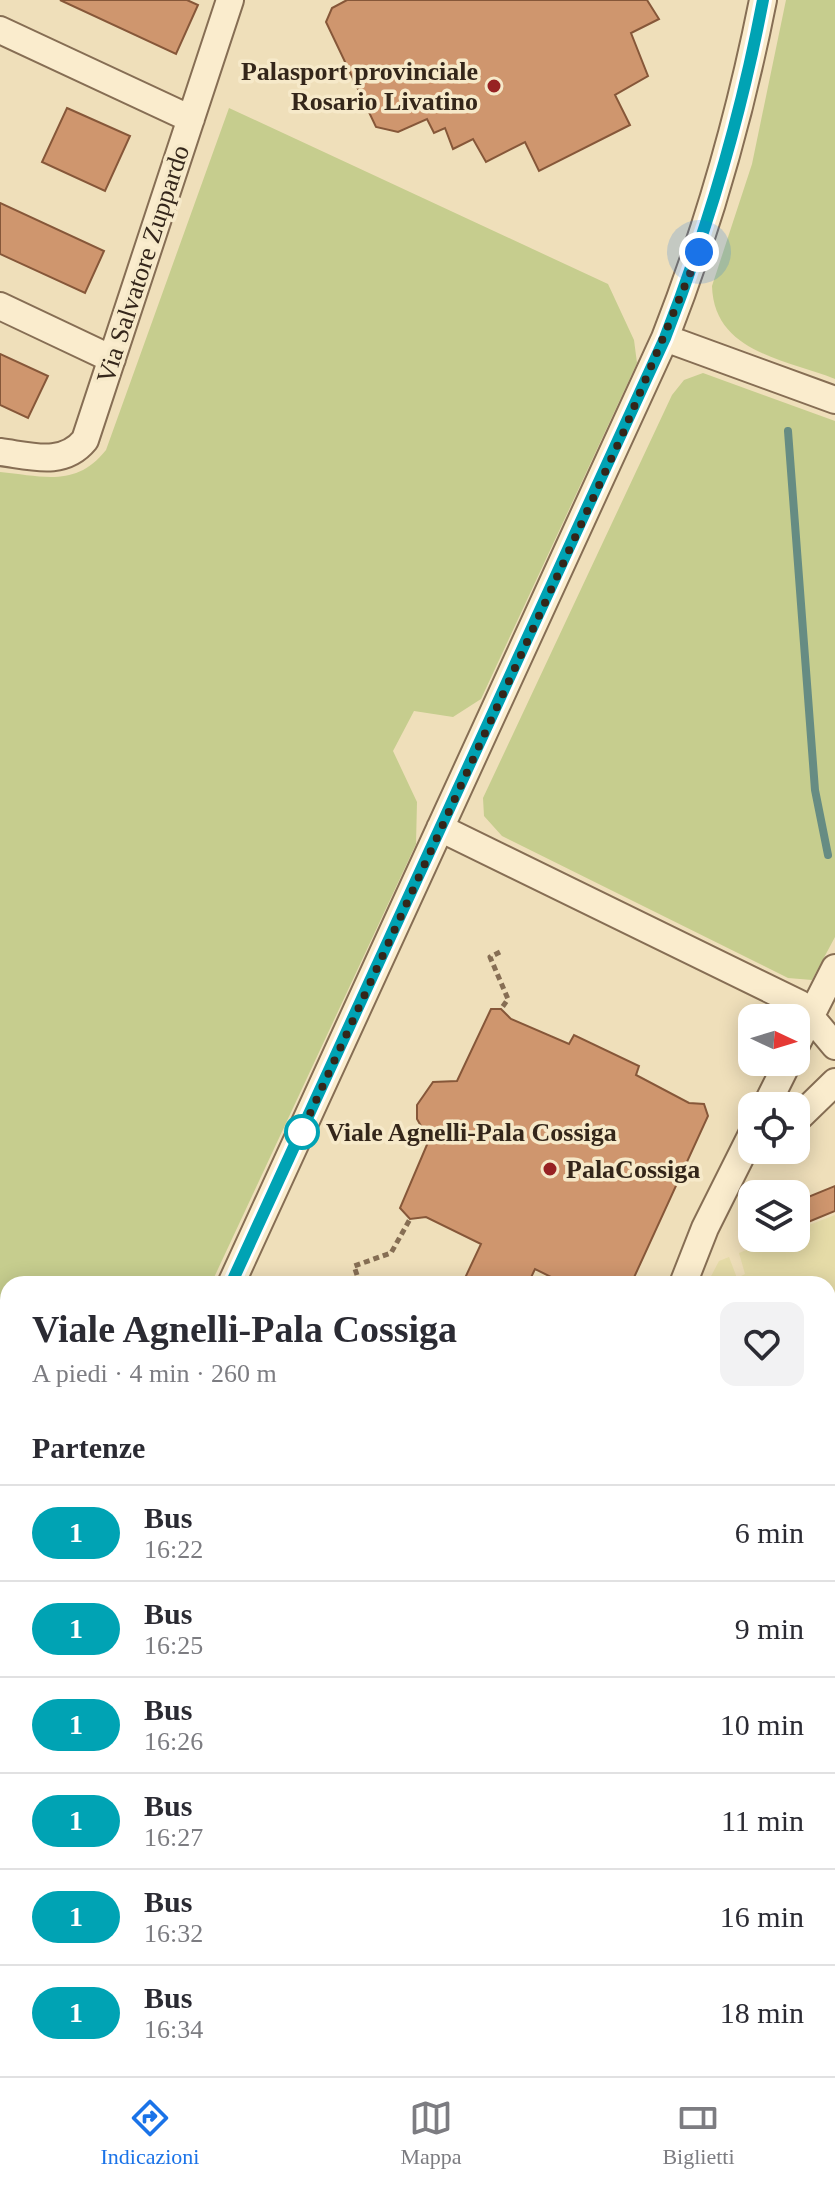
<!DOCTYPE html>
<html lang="it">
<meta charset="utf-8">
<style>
body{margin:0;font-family:"Times New Roman",serif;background:#f2f2f3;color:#2b2b33;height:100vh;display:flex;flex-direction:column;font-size:30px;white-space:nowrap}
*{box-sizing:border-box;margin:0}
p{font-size:26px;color:#7c7c81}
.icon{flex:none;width:44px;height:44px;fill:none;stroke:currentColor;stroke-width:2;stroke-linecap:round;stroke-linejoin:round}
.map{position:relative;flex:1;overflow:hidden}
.panel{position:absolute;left:0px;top:1276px;width:836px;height:800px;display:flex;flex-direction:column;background:#fff;border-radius:24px 24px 0 0;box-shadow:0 4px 20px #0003}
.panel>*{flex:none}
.badge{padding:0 16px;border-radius:26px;font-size:28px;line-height:52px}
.needle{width:52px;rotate:94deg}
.controls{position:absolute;left:738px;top:1004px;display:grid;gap:16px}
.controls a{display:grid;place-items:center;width:72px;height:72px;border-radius:16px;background:#fff;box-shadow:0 4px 20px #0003;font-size:40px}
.you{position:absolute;width:40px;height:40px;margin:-20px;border:6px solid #fff;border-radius:50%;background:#1a73e8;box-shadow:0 0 0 12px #1a73e833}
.map>.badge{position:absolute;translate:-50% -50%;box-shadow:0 0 0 4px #fff}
h2{padding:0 32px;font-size:30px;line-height:72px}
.round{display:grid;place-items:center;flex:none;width:84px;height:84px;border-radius:16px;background:#f2f2f3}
.summary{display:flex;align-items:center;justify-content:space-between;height:136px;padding:0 32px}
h1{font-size:38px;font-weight:700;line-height:60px}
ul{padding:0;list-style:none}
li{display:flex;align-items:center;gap:24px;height:96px;padding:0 32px;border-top:2px solid #e1e1e2}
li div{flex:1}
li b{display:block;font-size:30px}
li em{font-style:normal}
li .badge{min-width:88px;font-weight:700;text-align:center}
.tabs{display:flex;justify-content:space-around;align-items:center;height:112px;border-top:2px solid #e1e1e2;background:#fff;font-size:22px;color:#7c7c81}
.tabs a{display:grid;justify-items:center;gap:4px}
.tabs .on{color:#1a73e8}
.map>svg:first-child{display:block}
.farmland{fill:#e5dba7}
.green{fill:#c6cd8e}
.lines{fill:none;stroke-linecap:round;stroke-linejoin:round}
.stream{stroke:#668c83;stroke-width:8}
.building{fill:#cf966e;stroke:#865739;stroke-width:2}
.minor-casing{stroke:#866e54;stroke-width:30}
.path{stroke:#866e54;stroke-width:5;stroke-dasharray:6 4;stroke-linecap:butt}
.minor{stroke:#faeccd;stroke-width:26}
.line-casing{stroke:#fff;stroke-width:18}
.line{stroke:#00a3b4;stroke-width:12}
.walk{stroke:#34261a;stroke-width:8;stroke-dasharray:0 14.4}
.poi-dot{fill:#972223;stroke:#f6e9c9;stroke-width:3}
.stop-dot{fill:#fff;stroke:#00a3b4;stroke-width:4}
.labels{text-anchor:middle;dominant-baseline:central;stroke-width:7;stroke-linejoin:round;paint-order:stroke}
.poi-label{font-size:26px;font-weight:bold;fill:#34261a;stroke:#f6e9c9;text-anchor:end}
.street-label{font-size:26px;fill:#34261a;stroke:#f6e9c9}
.stop-label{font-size:26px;font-weight:bold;fill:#34261a;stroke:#f6e9c9;text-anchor:start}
</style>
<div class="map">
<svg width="835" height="2076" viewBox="0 0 835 2076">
<rect width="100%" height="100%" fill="#efdfba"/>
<path class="farmland" d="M835,1215V1434L828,1437V1284H707L719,1261L729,1257L737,1278L745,1274L739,1253L776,1238H796V1230Z
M835,1471V1606L831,1595L828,1596V1473Z
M835,1611V1716L828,1699V1614Z"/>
<path class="green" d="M786,0H835V379C784,359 714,352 712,286L752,164Z
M229,108L608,284L634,340L637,363L481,699L453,717L414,711L393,751L417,802L416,844L211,1284H8V1713L0,1722V472C43,476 76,488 106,450Z
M703,373L835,421V937L812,980L788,978L502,836L484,816L483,798L672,395L684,380Z
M0,1843L8,1845V2068H156L149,2076H0Z"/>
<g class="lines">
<path class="stream" d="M788,431L815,790L828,855"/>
</g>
<path class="building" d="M60,0H187L198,5L176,54Z
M347,0H647L659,19L631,33L648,76L615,95L630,125L539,171L525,142L486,162L473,139L453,149L445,128L434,133L427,119L398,132L376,127L326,22L332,8Z
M67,108L130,136L105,191L42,162Z
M0,203L104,251L85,293L0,254Z
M0,354L48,376L28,418L0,405Z
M491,1009H501L511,1019L569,1044L574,1035L639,1066L636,1075L689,1103L704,1104L708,1116L631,1284H565L535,1269L528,1284H477L465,1278L481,1244L426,1217L410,1219L400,1208L429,1140L417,1119V1105L433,1082L457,1081Z
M835,1186V1211L796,1227V1202Z"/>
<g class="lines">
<g class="minor-casing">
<path id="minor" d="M0,30L191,119
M0,306L112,359
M665,338L835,400
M0,452C31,456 63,467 85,440L230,0
M440,828L800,1004L835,1046
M796,1045L835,968
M766,1106L788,1062
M796,1120L835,1082
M231,1284L665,338C708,228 740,116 763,0
M683,1284L705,1228L752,1134
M0,1733L8,1726
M0,1777L8,1764
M0,1819L8,1823
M169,2076L176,2068
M722,2076V2068"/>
</g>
<path class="path" d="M500,952L490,957L508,999L501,1009
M357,1275L354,1266L391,1253L410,1219"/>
<use href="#minor" class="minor"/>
</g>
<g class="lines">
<g class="line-casing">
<path id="line" d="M231,1284L665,338C708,228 741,116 763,0"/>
</g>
<use href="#line" class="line"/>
<path class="walk" d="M302,1132L297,1142L624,431L699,252"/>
</g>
<g class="poi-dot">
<circle cx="494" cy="86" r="8"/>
<circle cx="550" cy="1169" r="8"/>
</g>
<circle class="stop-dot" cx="302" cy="1132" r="16"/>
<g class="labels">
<g class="poi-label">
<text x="478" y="71">Palasport provinciale<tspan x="478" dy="30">Rosario Livatino</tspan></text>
<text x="566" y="1169" text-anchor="start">PalaCossiga</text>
</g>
<g class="street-label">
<text transform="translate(143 264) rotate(-72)">Via Salvatore Zuppardo</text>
</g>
<g class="stop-label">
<text x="326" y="1132">Viale Agnelli-Pala Cossiga</text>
</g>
</g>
</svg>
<div class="controls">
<a><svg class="needle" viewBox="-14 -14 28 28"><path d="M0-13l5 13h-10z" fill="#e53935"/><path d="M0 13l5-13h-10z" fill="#7c7c81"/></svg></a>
<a><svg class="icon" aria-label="locate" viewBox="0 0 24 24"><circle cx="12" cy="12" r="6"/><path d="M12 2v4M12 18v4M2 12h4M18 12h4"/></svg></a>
<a><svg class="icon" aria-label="layers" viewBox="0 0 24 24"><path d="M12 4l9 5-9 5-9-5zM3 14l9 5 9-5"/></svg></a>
</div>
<div class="you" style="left:699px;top:252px"></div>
<section class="panel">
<div class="summary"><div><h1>Viale Agnelli-Pala Cossiga</h1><p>A piedi · 4 min · 260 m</p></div><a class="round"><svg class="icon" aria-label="heart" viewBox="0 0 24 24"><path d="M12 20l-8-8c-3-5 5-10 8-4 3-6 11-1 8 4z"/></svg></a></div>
<h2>Partenze</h2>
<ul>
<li><span class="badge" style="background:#00a3b4;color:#fff">1</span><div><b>Bus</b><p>16:22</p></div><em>6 min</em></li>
<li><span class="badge" style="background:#00a3b4;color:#fff">1</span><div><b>Bus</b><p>16:25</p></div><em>9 min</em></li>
<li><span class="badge" style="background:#00a3b4;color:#fff">1</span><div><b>Bus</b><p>16:26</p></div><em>10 min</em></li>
<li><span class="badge" style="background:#00a3b4;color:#fff">1</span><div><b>Bus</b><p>16:27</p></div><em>11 min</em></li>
<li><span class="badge" style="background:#00a3b4;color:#fff">1</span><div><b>Bus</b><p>16:32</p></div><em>16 min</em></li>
<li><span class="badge" style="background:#00a3b4;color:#fff">1</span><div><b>Bus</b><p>16:34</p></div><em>18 min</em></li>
</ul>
</section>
</div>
<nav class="tabs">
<a class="on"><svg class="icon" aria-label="directions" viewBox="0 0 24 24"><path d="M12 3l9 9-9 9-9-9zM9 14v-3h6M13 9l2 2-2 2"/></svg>Indicazioni</a>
<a><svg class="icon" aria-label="map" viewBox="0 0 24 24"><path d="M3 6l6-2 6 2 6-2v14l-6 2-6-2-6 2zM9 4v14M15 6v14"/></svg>Mappa</a>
<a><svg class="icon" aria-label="tickets" viewBox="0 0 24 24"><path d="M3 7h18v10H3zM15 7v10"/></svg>Biglietti</a>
</nav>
